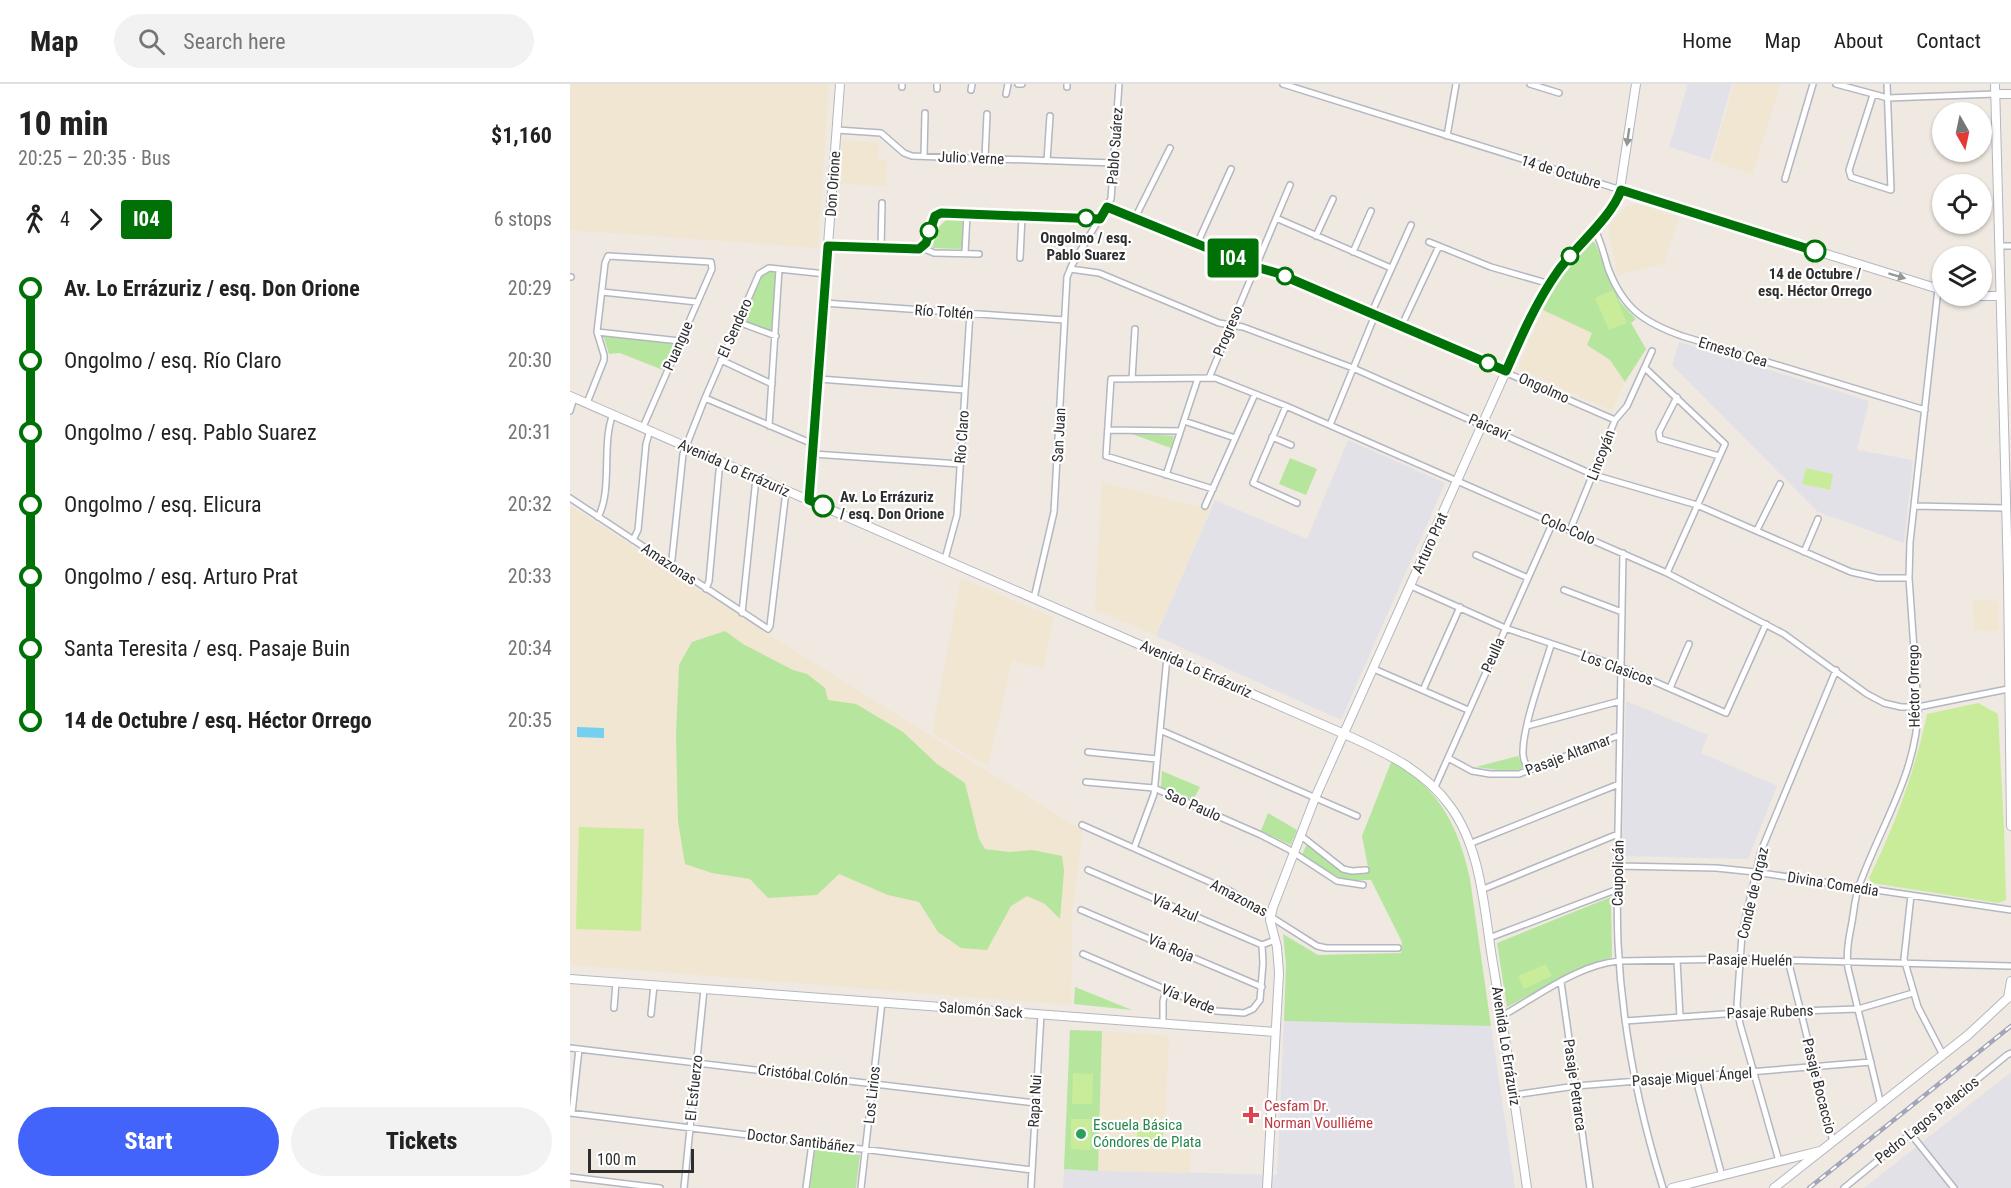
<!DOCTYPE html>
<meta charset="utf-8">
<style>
body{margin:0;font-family:"Roboto Condensed",sans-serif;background:#f2f2f2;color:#222;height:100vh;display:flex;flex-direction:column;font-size:22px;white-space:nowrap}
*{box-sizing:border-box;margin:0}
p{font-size:20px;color:#767676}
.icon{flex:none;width:33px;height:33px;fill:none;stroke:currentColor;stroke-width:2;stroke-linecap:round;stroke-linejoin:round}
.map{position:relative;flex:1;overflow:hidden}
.drawer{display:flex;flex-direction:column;background:#fff;width:570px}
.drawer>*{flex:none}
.badge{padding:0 12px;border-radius:4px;font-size:21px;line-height:39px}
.needle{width:39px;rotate:171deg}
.fabs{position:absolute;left:1362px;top:18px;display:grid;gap:12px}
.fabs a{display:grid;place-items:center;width:60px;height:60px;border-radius:50%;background:#fff;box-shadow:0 2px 4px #0004;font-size:30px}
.scale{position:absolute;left:18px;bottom:15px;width:106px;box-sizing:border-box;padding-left:6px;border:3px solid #2e2e2e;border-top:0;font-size:16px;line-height:21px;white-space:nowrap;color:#2e2e2e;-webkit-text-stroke:4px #fff;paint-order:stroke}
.map>.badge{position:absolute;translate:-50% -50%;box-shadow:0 0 0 3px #fff}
.legs{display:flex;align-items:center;gap:9px;height:66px;padding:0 18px;font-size:20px}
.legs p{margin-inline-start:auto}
.headline{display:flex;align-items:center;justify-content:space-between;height:102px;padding:0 18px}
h1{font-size:33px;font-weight:800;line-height:45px}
.action{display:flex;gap:12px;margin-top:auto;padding:12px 18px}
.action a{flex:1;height:69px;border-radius:36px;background:#4264fb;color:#fff;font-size:24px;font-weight:800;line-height:69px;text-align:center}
.action a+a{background:#f2f2f2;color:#222}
ul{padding:0 18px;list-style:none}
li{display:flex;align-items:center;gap:21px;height:72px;font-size:22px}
li i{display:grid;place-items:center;width:9px;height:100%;margin:0 8px;background:currentColor}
li i::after{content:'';width:15px;height:15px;margin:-8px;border:4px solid;border-radius:50%;background:#fff}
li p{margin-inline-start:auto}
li:first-child i{background:linear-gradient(#0000 50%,currentColor 0)}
li:last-child i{background:linear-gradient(currentColor 50%,#0000 0)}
header{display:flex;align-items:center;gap:36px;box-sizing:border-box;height:84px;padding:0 30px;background:#fff;border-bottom:2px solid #e0e0e0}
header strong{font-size:28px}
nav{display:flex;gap:33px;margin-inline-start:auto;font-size:21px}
.search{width:420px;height:54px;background:#f2f2f2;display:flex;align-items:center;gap:15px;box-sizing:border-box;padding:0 21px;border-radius:33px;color:#767676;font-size:22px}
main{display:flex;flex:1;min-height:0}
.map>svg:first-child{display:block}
.industrial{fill:#e3e1e8}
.education{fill:#f0e6d1}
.green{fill:#b6e59e}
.pitch{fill:#c9ec9a}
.water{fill:#75cff0}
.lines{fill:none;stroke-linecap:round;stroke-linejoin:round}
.street-casing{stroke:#b4b7c1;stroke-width:8}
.secondary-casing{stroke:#b4b7c1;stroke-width:10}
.street{stroke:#fff;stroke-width:5}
.secondary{stroke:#fff;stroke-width:8}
.rail-casing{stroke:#a3a6b8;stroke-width:4.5}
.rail{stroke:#fff;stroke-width:2;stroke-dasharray:7;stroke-linecap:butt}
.oneway{fill:#969696}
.line-1-casing{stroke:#fff;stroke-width:14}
.line-1{stroke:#007106;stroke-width:9}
.stop-1-dot{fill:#fff;stroke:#007106;stroke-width:3}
.health-dot{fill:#e0444e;stroke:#fff;stroke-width:2}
.leisure-dot{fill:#2e9e5b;stroke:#fff;stroke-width:2}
.labels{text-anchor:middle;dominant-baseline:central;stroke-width:4.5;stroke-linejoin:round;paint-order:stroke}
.street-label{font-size:15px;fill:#2e2e2e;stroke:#fff}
.stop-label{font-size:15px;font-weight:bold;fill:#2e2e2e;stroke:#fff}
.health-label{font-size:15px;fill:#be3a42;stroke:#fff;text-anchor:start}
.leisure-label{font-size:15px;fill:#27864d;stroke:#fff;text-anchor:start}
</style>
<header>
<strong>Map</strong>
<div class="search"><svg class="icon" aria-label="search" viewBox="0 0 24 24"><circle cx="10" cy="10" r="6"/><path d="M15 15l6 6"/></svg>Search here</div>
<nav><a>Home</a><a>Map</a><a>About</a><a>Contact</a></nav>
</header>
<main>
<section class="drawer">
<div class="headline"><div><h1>10 min</h1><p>20:25 – 20:35 · Bus</p></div><b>$1,160</b></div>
<div class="legs"><svg class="icon" aria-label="walk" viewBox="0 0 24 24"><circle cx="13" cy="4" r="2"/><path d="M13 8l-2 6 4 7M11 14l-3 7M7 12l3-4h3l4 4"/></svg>4<svg class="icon" aria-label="forward" viewBox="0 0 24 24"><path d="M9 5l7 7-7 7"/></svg><b class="badge" style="background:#007106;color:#fff">I04</b><p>6 stops</p></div>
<ul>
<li><i style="color:#007106"></i><b>Av. Lo Errázuriz / esq. Don Orione</b><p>20:29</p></li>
<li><i style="color:#007106"></i><span>Ongolmo / esq. Río Claro</span><p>20:30</p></li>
<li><i style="color:#007106"></i><span>Ongolmo / esq. Pablo Suarez</span><p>20:31</p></li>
<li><i style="color:#007106"></i><span>Ongolmo / esq. Elicura</span><p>20:32</p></li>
<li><i style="color:#007106"></i><span>Ongolmo / esq. Arturo Prat</span><p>20:33</p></li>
<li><i style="color:#007106"></i><span>Santa Teresita / esq. Pasaje Buin</span><p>20:34</p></li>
<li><i style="color:#007106"></i><b>14 de Octubre / esq. Héctor Orrego</b><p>20:35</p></li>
</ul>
<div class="action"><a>Start</a><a>Tickets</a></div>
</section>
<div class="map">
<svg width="1441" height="1104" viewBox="0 0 1441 1104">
<rect width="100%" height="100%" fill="#efe9e1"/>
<path class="industrial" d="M1118,0H1162L1140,76L1099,63Z
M1109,258L1299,317L1287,366L1343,376L1334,459L1248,428L1102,281Z
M778,356L875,399L771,636L586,552L645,416L737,455Z
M1056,617L1138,651L1131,669L1207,702L1178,775L1052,772Z
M714,937L921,942L945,1104H493L494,1085L707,1091Z
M1441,988V1104H1294Z"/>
<path class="education" d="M0,0H259L248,164L0,146Z
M1164,0H1211L1182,90L1142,77Z
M272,56L309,58L308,76H317L316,102L270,100Z
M1066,120L1109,133L1094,180L1048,191L1038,147L1040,140L1057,122Z
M973,226L1022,249L1017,261L1040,276L1055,298L1042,327L948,284Z
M532,398L640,426L586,551L525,526Z
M0,422L201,552L513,747L502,828L501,921L3,881L0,876Z
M391,494L484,534L473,584L442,577L418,683L362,649Z
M1403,516L1428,517L1429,547L1404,546Z
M532,947L599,952L594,1062H620V1089L528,1087Z"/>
<path class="green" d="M377,135L395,136L392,165L361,164L369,143Z
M1021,156L1025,159L1050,218L1066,235L1061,239L1076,265L1055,298L1040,276L1017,261L1022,249L973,226L989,193Z
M207,187L203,247L172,237L191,193L197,188Z
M33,251L104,259L93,286L50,269L39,270Z
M559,349L604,352L601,364Z
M720,374L747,385L736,411L709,400Z
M155,547L173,560L223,586L237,590L255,604L258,616L286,620L333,648L367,680L395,699L409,755L415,765L439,768L462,766L492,772L494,787L490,835L475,820L457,812L441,822L417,866L391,864L368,848L349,818L318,811L269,790L247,811L198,814L180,795L142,789L115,780L108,737L106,651L109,581L122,558Z
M948,672L954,685L936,687L906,683Z
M822,676C833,684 845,693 855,702C880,727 893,761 900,795L921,942L714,937L716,880L713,850L748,871L831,869L832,858L801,796H773L732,771L739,755L780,785L798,783L792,752Z
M592,687L630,703L622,718L594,706L591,703Z
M698,729L727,746L721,761L691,747Z
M1041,813L1042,873L1005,887L937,923L927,859Z
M505,903L562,926L504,920Z
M500,946L532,947L528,1087L494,1085Z
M245,1065L290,1071L286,1104H240Z"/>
<path class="pitch" d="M1043,206L1057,239L1039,246L1025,214Z
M1236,384L1263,390L1260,406L1232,400Z
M1408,619L1428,630L1434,744L1436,816L1428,819L1302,799L1299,794C1325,741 1345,687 1357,630Z
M9,743L74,745L71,847L6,845Z
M976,880L982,892L954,905L948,892Z
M503,989L523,990L522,1020H502Z
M501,1035H521L520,1066L501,1065Z
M567,1042L593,1043V1058L567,1057Z"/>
<path class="water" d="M7,643L34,644V654L7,653Z"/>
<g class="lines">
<g class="street-casing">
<path id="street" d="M448,0H452
M713,0L1051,106
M960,0L989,9
M1266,0L1318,14L1425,10
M332,3V0
M497,3V0
M367,5V0
M401,6L402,0
M436,10L438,0
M1303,11L1279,86L1281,93L1321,106L1317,0
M267,46L311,49L334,69L342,72L544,79
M877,52L886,0
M354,72L355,29
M415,74L417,30
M477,77L480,32
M1215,95L1243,0
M537,123L679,181L707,189L1045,336
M565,134L600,64
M706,134L821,184
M1024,144C1031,157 1034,171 1038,184C1053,224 1073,238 1112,252L1355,326
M746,152L763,115
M859,158L921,183L980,200
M627,160L661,85
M258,162L349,165L355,161L365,132L371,129L530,135
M1429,162H1441
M352,164L364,169L409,170
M311,165L312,119
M783,168L801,127
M395,169L397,130
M450,174L452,132
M500,185L529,189L649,239L673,243L783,284L1024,391L1127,421L1281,488L1308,494H1339
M0,193H1
M32,208L127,218
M254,219L494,236
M801,230L841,141
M168,238L206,252
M831,243L869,162
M27,248L110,257
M151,276L202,300
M1075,284L1155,360L1097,489
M639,294L720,101
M249,295L395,306
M562,295L565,245
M1107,313L1089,348L1090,355L1149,372
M135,314L243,360
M17,319L34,276V271L27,248L35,179L38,172L141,178L142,185L73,343
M716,322L683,399L727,419
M0,327L4,314
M614,337L665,354
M760,341L805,231
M199,342L209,185
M538,346L610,347
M702,353L721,361
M243,370L390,380
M596,391L628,294
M643,405L536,372L541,295L645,294L716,322L1097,489L1214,550L1297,610L1314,619L1331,623H1348L1438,605
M0,414L198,545L200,542L216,407
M635,422L685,310
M1345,422L1435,424
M28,433C43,406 31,360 43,330
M1000,446L1045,336L1057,322L1082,267
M1187,446L1210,400
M63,456L68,446L76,360L80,346
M1234,468L1248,435
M1053,469C1052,545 1050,620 1049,696C1048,750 1046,805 1048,859C1052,943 1068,1024 1093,1104
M906,471L958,494
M375,475L387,431L400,229
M100,481L102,475L113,370L135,314L189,190L199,184L256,190
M841,502L935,544L1051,583L1156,629L1196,540
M136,505L139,497L149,387L152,379
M994,506L1052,528
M464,514L484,428L497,193L502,181L541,115L549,0
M172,529L186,394
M804,585L898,626
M1100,604L1119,560
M853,606L890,523
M957,642L1050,617
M590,646L787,732
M518,668L587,675
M878,674L902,687L920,690H949L1050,651
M959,687C956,681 953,676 953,670C952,643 973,588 981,561
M516,698L584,704L691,751L718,765L767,797L793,801
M865,703L983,438
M512,741L660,807L747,862L756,864H828
M730,751L773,785L782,787L796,786
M899,760L1049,700
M564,764L584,710L597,573
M1048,782L1146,784L1185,788L1441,826
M518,786L692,861
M911,806L1048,750
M1341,811L1334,875L1348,923L1373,971
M511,826L692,903
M919,854L1048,805
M513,870L646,927L674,929L683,925L690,916L693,879L692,861L705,856
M1107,876L1110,933
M1218,876L1263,1058
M991,898L1020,1104
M44,924L46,898
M81,930L84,901
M932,932C968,912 1007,881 1049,877L1169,875L1441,882
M1055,937L1168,929L1288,925L1343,909
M593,939V917L596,906
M0,964L465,1019
M1125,992L1152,1092
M944,1011L1006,1002L1301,978
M1311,1021L1278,884C1276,868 1279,853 1282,838C1284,826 1285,813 1289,802C1310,743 1348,687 1348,623L1339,494L1340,458L1368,205
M0,1029L462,1086
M2,1029L9,965
M1340,1049L1384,1104
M1209,1077L1170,940L1167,921L1172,850L1191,767L1266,586
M0,1093L90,1104
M114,1104L134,905
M236,1104L242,1059
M291,1104L312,918
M461,1104L471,930
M1274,1104L1437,971L1441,969"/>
</g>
<g class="secondary-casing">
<path id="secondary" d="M1425,0L1438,493L1441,742
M1425,10H1441
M1051,106L1372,206
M1390,212H1430
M0,312L781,653C818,670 855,687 880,722C911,764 914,824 922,874C935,951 946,1027 957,1104
M239,416L270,0
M0,895L705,948
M1438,914L1441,897
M697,1104L709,889L707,863L700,836L703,823L745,714L954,247L989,185L1041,125L1049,112L1066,0
M1102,1104L1250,1067
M1204,1104L1398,951L1441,911"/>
</g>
<use href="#street" class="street"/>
<use href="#secondary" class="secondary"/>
<g class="rail-casing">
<path id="rail" d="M1239,1104L1441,942"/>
</g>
<use href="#rail" class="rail"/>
</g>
<defs><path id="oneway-solid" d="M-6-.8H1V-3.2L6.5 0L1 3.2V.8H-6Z" transform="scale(1.5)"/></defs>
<g class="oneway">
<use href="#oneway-solid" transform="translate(1058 53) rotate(98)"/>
<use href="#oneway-solid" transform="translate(1327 192) rotate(17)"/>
</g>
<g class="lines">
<g class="line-1-casing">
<path id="line-1" d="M253,422L239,416L258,162L349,165L356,159L365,132L371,129L530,135L537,123L679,181L707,189L936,287C951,253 966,218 988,187C1005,163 1042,133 1051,106L1245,167"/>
</g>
<use href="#line-1" class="line-1"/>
</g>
<g class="stop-1-dot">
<circle cx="516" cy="134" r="8"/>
<circle cx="359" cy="147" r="8"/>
<circle cx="1245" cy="167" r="10"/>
<circle cx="1000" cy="172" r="8"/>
<circle cx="715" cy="192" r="8"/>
<circle cx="918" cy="279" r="8"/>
<circle cx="253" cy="422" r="10"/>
</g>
<path class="health-dot" d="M678 1022h6v6h6v6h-6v6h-6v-6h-6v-6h6z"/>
<circle class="leisure-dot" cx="511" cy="1050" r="6"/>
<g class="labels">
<g class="street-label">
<text transform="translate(545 62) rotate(-86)">Pablo Suárez</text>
<text transform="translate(401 74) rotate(2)">Julio Verne</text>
<text transform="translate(991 88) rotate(17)">14 de Octubre</text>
<text transform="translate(263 100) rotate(-86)">Don Orione</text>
<text transform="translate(374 228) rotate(4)">Río Toltén</text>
<text transform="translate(165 244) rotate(-66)">El Sendero</text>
<text transform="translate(658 247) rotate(-67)">Progreso</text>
<text transform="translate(108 262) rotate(-66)">Puangue</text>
<text transform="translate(1163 268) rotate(17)">Ernesto Cea</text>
<text transform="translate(974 304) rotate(24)">Ongolmo</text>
<text transform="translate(919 343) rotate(24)">Paicaví</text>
<text transform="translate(489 351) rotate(-87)">San Juan</text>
<text transform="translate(392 353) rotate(-86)">Río Claro</text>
<text transform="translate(1031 371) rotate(-69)">Lincoyán</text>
<text transform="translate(164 384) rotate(24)">Avenida Lo Errázuriz</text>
<text transform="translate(998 445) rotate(23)">Colo-Colo</text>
<text transform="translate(860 459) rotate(-66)">Arturo Prat</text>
<text transform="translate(99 480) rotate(34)">Amazonas</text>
<text transform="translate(923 571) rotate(-66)">Peulla</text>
<text transform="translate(1047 584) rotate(20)">Los Clasicos</text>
<text transform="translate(626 585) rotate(24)">Avenida Lo Errázuriz</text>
<text transform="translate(1344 602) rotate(-91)">Héctor Orrego</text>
<text transform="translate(998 671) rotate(-21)">Pasaje Altamar</text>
<text transform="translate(623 721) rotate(24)">Sao Paulo</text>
<text transform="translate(1048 789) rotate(-89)">Caupolicán</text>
<text transform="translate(1263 800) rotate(9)">Divina Comedia</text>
<text transform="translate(1183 809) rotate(-77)">Conde de Orgaz</text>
<text transform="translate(669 814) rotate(28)">Amazonas</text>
<text transform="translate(605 824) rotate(23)">Vía Azul</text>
<text transform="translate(601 864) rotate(23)">Vía Roja</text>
<text transform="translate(1180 876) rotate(1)">Pasaje Huelén</text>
<text transform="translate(618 915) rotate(22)">Vía Verde</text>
<text transform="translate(411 926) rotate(4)">Salomón Sack</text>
<text transform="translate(1200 928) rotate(-2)">Pasaje Rubens</text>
<text transform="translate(936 962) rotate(81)">Avenida Lo Errázuriz</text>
<text transform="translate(233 991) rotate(7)">Cristóbal Colón</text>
<text transform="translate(1122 993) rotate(-4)">Pasaje Miguel Ángel</text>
<text transform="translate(1005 1001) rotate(82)">Pasaje Petrarca</text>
<text transform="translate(1249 1002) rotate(76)">Pasaje Bocaccio</text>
<text transform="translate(124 1004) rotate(-84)">El Esfuerzo</text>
<text transform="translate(302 1011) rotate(-84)">Los Lirios</text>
<text transform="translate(465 1017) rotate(-87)">Rapa Nui</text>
<text transform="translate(1357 1036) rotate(-39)">Pedro Lagos Palacios</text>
<text transform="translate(231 1057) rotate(7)">Doctor Santibáñez</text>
</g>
<g class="stop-label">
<text x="516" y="154">Ongolmo / esq.<tspan x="516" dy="17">Pablo Suarez</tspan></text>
<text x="1245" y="190">14 de Octubre /<tspan x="1245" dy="17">esq. Héctor Orrego</tspan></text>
<text x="270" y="413" text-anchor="start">Av. Lo Errázuriz<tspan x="270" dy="17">/ esq. Don Orione</tspan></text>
</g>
<g class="health-label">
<text x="694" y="1022">Cesfam Dr.<tspan x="694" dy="17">Norman Voulliéme</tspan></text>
</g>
<g class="leisure-label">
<text x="523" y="1041">Escuela Básica<tspan x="523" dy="17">Cóndores de Plata</tspan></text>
</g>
</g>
</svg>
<div class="fabs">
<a><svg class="needle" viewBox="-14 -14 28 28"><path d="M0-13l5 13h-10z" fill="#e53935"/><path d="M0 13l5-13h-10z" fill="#767676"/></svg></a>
<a><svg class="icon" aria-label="locate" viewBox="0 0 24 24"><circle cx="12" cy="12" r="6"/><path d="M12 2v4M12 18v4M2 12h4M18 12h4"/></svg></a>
<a><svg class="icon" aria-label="layers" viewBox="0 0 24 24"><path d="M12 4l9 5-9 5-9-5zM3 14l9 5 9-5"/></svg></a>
</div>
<div class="scale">100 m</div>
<b class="badge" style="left:663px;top:174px;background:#007106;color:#fff">I04</b>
</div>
</main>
